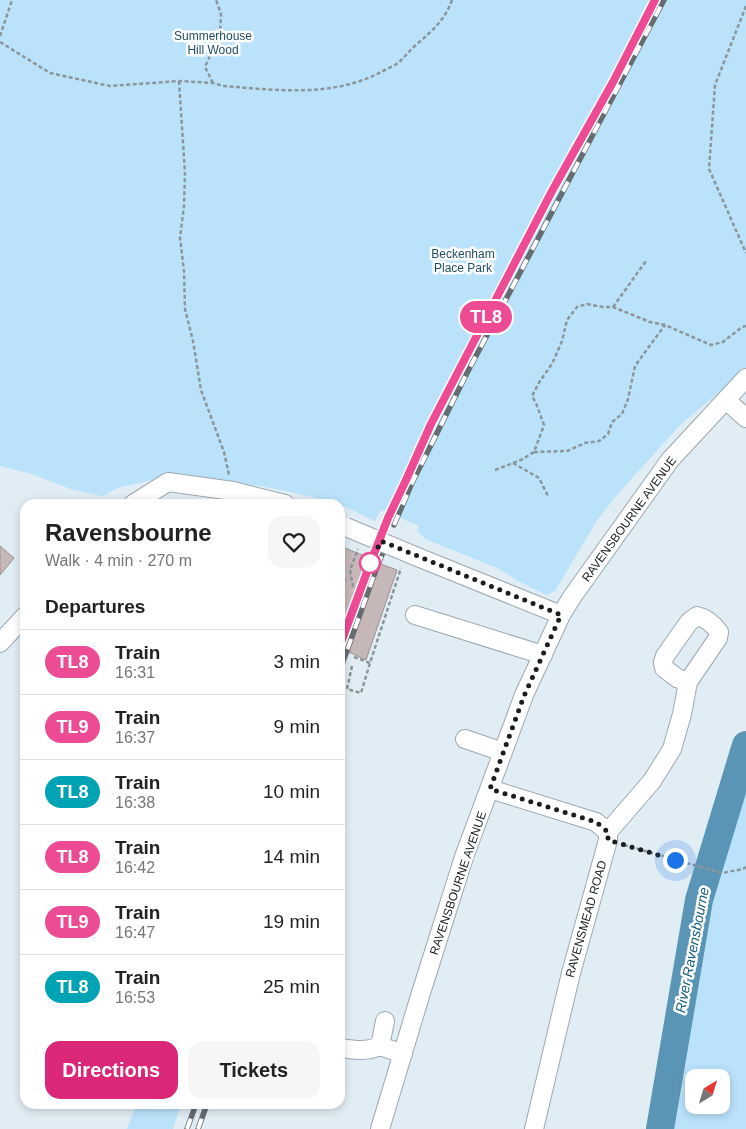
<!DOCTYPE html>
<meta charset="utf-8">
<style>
body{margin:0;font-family:Helvetica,sans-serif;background:#f6f6f6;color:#222;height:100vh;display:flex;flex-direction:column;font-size:19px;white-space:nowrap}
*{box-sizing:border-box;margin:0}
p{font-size:16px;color:#767676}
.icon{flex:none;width:28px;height:28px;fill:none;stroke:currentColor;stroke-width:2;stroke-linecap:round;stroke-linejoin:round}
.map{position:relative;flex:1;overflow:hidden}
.side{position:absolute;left:20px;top:499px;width:325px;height:610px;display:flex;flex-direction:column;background:#fff;border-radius:15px;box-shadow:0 2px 8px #0003}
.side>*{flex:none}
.badge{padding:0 10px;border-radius:16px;font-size:18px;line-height:32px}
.needle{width:32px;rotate:38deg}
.buttons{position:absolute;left:685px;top:1069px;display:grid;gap:10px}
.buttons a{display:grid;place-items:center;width:45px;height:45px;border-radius:10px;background:#fff;box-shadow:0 2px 8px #0003;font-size:25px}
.you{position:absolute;width:25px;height:25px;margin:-12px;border:4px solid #fff;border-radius:50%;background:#1a73e8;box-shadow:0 0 0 8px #1a73e833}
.map>.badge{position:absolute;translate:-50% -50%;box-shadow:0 0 0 2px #fff}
h2{padding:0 25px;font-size:19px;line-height:45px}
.round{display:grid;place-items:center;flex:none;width:52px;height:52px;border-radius:15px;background:#f6f6f6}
.head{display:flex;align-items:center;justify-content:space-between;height:85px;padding:0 25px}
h1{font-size:24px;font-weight:700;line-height:38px}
.button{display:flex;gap:10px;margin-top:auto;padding:10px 25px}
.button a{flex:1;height:58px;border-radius:15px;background:#db2777;color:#fff;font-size:20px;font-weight:700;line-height:58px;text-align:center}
.button a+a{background:#f6f6f6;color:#222}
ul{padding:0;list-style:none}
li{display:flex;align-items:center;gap:15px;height:65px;padding:0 25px;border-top:1px solid #e0e0e0}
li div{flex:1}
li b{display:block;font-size:19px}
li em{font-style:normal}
li .badge{min-width:55px;font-weight:700;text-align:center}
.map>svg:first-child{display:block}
.green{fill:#bae3fb;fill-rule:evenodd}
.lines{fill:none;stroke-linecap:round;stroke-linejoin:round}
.river{stroke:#5b95b6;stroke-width:28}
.building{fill:#c6b8b8;stroke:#9d8f8f}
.minor-casing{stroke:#9da8af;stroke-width:20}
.path{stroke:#8c959a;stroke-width:2.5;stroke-dasharray:4 2.5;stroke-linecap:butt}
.minor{stroke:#fff;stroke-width:18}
.rail-casing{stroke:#666d71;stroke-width:5.5}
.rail{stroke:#fff;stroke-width:4;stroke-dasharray:11;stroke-linecap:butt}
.minor-bridge-casing{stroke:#9da8af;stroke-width:20;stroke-linecap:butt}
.minor-bridge{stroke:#fff;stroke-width:18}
.line-casing{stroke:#fff;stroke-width:11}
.line{stroke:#ee4b95;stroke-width:8}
.walk{stroke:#1a1e21;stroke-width:5;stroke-dasharray:0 9}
.stop-dot{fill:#fff;stroke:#ee4b95;stroke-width:2.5}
.labels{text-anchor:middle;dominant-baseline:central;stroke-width:5;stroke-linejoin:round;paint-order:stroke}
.park-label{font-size:12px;fill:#1f4e66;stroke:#fff}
.street-label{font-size:12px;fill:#1a1e21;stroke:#fff}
.water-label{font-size:14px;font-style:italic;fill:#145d7e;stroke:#fff}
</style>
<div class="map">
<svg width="746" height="1129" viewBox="0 0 746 1129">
<rect width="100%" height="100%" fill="#e1edf4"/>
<path class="green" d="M0,0H746V368L736,378L680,425L616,496L596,522L555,591L546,595L522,583L497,568L425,539L417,531L419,526L381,510L375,521L348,508L340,505V504H335L309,496L260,486L222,481L187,475L157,479L117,488L103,496L73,490L32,474L0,466Z
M746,766V1129H661L702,889ZM694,1078H721V1105H694Z
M137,1104H181L173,1129H127Z"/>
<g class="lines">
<path class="river" d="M660,1129L699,900L746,745"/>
</g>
<path class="building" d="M0,546L14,558L0,575Z
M340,546L367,557V559L397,570L366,660L340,648V594L346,579L340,576Z"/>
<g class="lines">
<g class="minor-casing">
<path id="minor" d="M726,400L746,418
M133,504L168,482L233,491L285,504
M415,556L561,615
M415,615L543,655
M0,643L25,616
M465,739L503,752
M490,789L596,822L608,832V840L571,973L534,1129
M608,832L652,781L672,749L682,714L688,682L718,638L719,632C713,624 706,618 697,616L689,622L665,656L663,662L664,668L677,678L688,682
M380,1046L385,1021
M340,1048C354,1050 367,1052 380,1046L403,1054
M380,1129L420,996L464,857L524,695L561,615L572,597L670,460L746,378"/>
</g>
<path class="path" d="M746,6L715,85L709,169L746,253
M0,36L12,0
M0,42L50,73L110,86L179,81L213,83L223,86C276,90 332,98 381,72C386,69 393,67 398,63C405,57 410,50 417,44C432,31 445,20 452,0
M179,81L185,173L184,206L180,238L184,271L185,309L193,341L201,390L224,452L229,475
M213,83L205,67L220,33L221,14L216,0
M613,307L646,261
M534,452L567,451L585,443L599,441L608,434L612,422L622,414L628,399L635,366L665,325
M513,463L539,478L548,496
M495,470L521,460L534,452L544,425L536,403L532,396L540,381L552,364L562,341L567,320L577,307L587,304L603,307H613L650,322L665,325L711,345L723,342L742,327L746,326
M353,587L350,570L358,549
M354,657L370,663
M352,666L347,689L361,693L370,663L401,568
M624,845L722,873L743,869L746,867"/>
<use href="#minor" class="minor"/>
<g class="rail-casing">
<path id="rail" d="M625,58L655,0
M409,473L431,424L466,355L510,274L553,191L604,98
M387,520L401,491
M394,525L412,483L467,373L664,0
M340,645L381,535
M340,670L377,567L389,538
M187,1129L196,1104
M198,1129L207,1104"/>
</g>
<use href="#rail" class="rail"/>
<g class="minor-bridge-casing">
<path id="minor-bridge" d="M346,527L415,556"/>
</g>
<use href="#minor-bridge" class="minor-bridge"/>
</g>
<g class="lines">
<g class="line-casing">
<path id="line" d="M340,645L370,564L388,518L406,480L431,424L552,191L613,82L655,0"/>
</g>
<use href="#line" class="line"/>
<path class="walk" d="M370,563L381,541L561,615L524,696L490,789L596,822L608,832V840L675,860"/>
</g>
<circle class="stop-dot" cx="370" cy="563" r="10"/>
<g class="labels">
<g class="park-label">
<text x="213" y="36">Summerhouse<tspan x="213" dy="14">Hill Wood</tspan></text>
<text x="463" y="254">Beckenham<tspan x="463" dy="14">Place Park</tspan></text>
</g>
<g class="street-label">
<text transform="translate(629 519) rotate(-54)">RAVENSBOURNE AVENUE</text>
<text transform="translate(458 883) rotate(-71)">RAVENSBOURNE AVENUE</text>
<text transform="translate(586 919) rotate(-74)">RAVENSMEAD ROAD</text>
</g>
<g class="water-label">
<text transform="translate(692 950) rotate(-79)">River Ravensbourne</text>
</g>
</g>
</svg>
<div class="buttons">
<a><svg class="needle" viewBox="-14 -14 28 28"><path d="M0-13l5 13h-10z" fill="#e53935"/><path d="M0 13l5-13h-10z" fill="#767676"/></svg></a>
</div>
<div class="you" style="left:675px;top:860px"></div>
<b class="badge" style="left:486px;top:317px;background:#ee4b95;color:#fff">TL8</b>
<section class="side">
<div class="head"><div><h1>Ravensbourne</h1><p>Walk · 4 min · 270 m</p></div><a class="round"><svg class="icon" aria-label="heart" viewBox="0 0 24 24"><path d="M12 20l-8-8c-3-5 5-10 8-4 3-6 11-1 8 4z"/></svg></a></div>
<h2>Departures</h2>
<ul>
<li><span class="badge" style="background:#ee4b95;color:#fff">TL8</span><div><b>Train</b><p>16:31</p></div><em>3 min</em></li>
<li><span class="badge" style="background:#ee4b95;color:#fff">TL9</span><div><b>Train</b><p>16:37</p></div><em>9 min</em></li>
<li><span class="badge" style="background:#00a3b4;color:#fff">TL8</span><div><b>Train</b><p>16:38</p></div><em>10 min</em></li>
<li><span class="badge" style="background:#ee4b95;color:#fff">TL8</span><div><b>Train</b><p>16:42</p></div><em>14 min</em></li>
<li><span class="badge" style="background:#ee4b95;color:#fff">TL9</span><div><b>Train</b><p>16:47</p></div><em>19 min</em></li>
<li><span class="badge" style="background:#00a3b4;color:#fff">TL8</span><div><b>Train</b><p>16:53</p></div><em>25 min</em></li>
</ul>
<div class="button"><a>Directions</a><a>Tickets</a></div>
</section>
</div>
